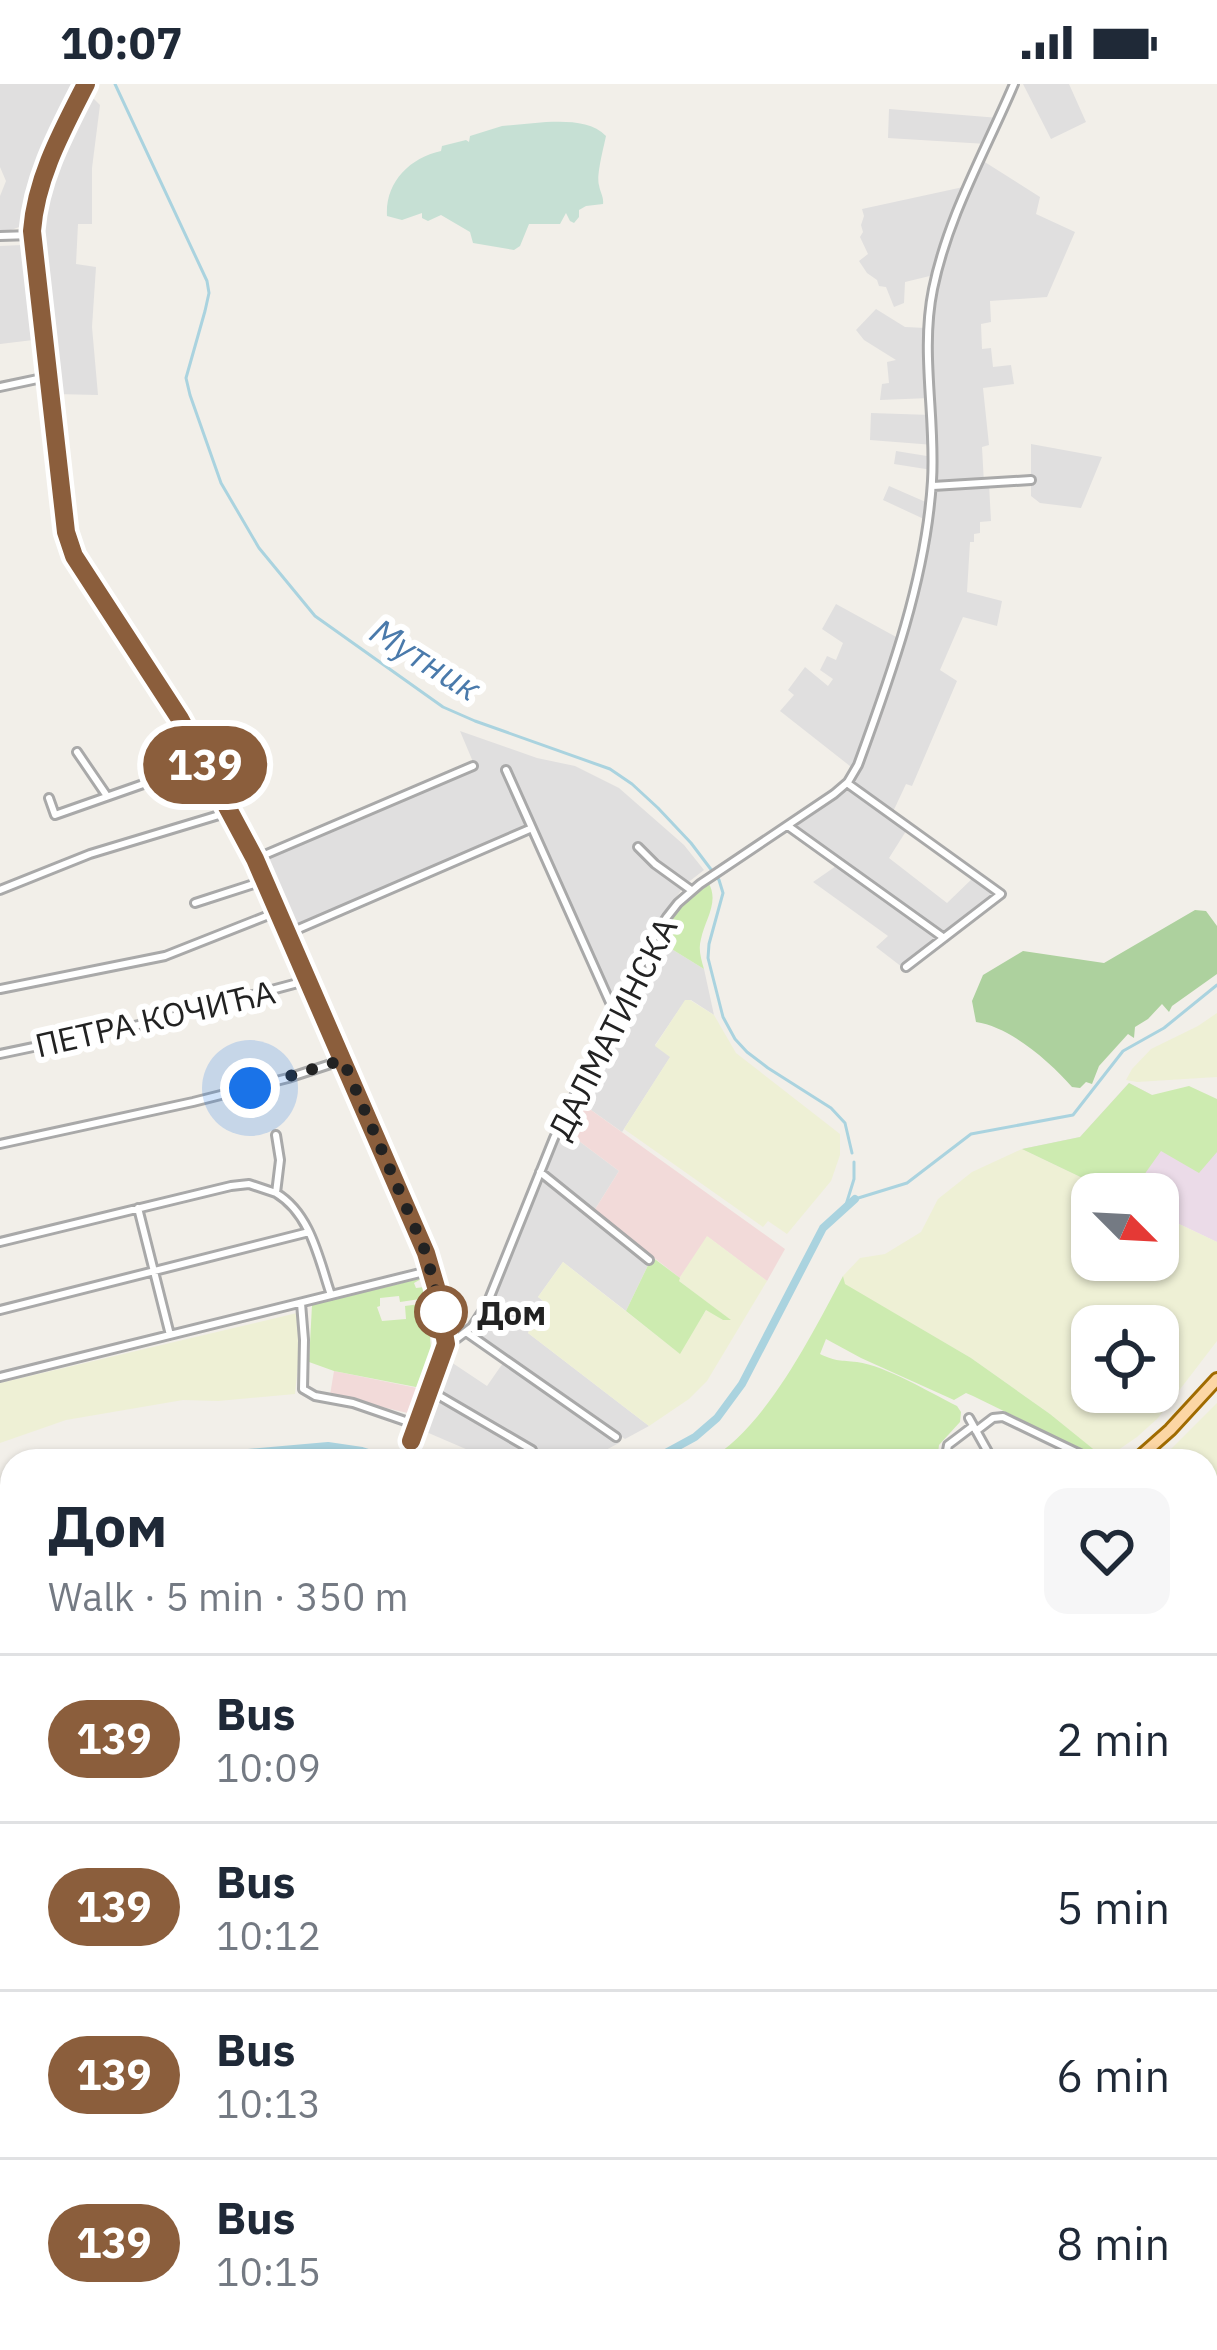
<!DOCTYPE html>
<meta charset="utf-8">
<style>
body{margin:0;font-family:"IBM Plex Sans",sans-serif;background:#f6f6f7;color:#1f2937;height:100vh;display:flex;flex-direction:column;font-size:45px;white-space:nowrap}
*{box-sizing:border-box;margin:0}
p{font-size:39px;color:#747a83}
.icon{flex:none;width:66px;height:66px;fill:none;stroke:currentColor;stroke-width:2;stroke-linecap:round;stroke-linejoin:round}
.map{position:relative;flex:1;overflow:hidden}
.details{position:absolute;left:0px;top:1365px;width:1218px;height:903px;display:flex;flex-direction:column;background:#fff;border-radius:36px 36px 0 0;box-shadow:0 3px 9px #0004}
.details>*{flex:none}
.badge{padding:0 24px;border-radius:39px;font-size:42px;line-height:78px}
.needle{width:78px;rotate:114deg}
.tools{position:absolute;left:1071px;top:1089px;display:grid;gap:24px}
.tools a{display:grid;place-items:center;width:108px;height:108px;border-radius:24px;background:#fff;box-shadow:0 3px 9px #0004;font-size:60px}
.you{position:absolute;width:60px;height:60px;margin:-30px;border:9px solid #fff;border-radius:50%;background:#1a73e8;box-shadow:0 0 0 18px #1a73e833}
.map>.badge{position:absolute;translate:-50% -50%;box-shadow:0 0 0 6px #fff}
.round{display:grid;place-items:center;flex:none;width:126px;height:126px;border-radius:24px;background:#f6f6f7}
.head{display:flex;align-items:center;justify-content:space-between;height:204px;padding:0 48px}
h1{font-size:57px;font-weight:700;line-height:90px}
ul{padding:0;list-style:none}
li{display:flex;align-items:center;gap:36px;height:168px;padding:0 48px;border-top:3px solid #e0e1e3}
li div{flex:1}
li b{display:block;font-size:45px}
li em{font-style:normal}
li .badge{min-width:132px;font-weight:700;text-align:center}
.status{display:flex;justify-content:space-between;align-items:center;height:84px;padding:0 60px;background:#fff;direction:ltr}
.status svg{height:33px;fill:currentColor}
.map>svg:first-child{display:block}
.residential{fill:#e0dfdf}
.commercial{fill:#f2dad9}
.industrial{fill:#ebdbe8}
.farmland{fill:#eef0d5;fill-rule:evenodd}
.grass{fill:#cdebb0}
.forest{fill:#add19e}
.wetland{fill:#c6e0d4}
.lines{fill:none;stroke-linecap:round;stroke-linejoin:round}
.stream{stroke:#aad3df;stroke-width:3}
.canal{stroke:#aad3df;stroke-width:8}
.minor-casing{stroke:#a9a9a9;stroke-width:12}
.tertiary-casing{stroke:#a9a9a9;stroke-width:14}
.secondary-casing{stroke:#707d05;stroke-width:15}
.primary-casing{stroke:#a06b00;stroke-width:16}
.minor{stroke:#fff;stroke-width:6}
.tertiary{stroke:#fff;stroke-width:8}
.secondary{stroke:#f7fabf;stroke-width:9}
.primary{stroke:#fcd6a4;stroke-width:10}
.line-casing{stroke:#fff;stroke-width:27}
.line{stroke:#8b5e3c;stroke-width:18}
.walk{stroke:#222;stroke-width:12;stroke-dasharray:0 21.6}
.stop-dot{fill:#fff;stroke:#8b5e3c;stroke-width:6}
.labels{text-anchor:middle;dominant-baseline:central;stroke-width:12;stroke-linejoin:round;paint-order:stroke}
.street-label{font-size:33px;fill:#222;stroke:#fff}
.stop-label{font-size:33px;font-weight:bold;fill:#222;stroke:#fff;text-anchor:start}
.water-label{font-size:36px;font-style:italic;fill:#4a7aab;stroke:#fff}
</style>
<div class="status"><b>10:07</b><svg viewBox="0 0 49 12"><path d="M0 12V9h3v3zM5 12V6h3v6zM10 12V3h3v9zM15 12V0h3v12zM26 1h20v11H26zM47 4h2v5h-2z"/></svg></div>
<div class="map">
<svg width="1217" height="2266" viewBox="0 0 1217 2266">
<rect width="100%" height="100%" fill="#f2efe9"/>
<path class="residential" d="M0,0H75L48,56L27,111L22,142L0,150V112L6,97L0,83Z
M1023,0H1069L1086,38L1051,55Z
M90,11L100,21L92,84V140H78L76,180L96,183L92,243L98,311L55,310L38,150L40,126Z
M889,25L999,34L987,60L888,54Z
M980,75L1040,113L1036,130L1075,148L1047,213L990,217L991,238L981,240L982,265L991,264L993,283L1011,281L1014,300L983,304L989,361L982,363L984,400H989L991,437L980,438V449L974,450V458H970L967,508L1002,517L997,542L963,533L940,586L957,597L912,702L906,700L891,732L908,744L889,774L947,819L976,791L994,805L995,810L902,883L876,863L888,852L813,798L839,780L789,742L828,715L855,686L780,627L794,611L788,606L805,583L828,602L833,595L820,586L827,572L836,576L843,559L822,545L836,520L898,554L915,504L926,436L883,416L889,402L928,419L932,386L894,380L896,367L933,373L934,361L870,356L871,329L931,331L930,314L880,316L882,300L889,299L887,278L896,276L864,256L856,246L876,225L905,243L926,244L934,191L905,198L904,219L894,223L886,203L879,202L877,196L867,189L859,177L868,170L860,153L863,148L861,141L864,132L862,125L968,102Z
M22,161L33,256L0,260V162Z
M1031,360L1102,373L1081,424L1040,419L1031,412Z
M460,647L537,674L575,682L619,704L684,761L704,786L686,800L654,842L616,922L508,682L503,685L526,736L522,744L296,842L266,779L267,773L476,685Z
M657,856L704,885L714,931L691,916L685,917L655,961L671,972L622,1048L577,1016L612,957Z
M563,1045L619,1087L594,1127L546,1088Z
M543,1098L551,1101L649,1179L626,1227L563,1178L538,1213L547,1220L532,1239L528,1249L649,1342L625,1355L481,1255L478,1250L489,1230L521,1145Z
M451,1278L487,1302L503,1279L619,1359L585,1377L473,1376L475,1369L424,1347L437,1315L533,1368L535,1366L438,1309Z
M12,1477V2256H216L215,2266H0V1482Z"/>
<path class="commercial" d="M577,1016L785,1165L767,1197L708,1153L680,1194L594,1127L619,1087L563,1045Z
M334,1287L422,1305L412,1330L330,1311Z"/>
<path class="industrial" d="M1129,999L1152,1011L1217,1015V1158L1158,1130V1110H1116L1022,1065L1080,1053Z"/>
<path class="farmland" d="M685,916H690L714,931L736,969L840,1050V1071L831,1097L787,1150L768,1137L763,1143L624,1045L670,973L655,962Z
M1217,929V993L1137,998L1126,996L1132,985L1151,965L1198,942Z
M1022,1065L1116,1110H1092V1176H1158V1130L1217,1158V1257L1158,1334L1137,1353L1105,1375L1050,1330L971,1274L844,1200L843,1192L860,1174L885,1170L921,1148L938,1115L972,1088ZM1092,1242H1158V1308H1092Z
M707,1152L767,1197L707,1297L689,1315L649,1342L528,1249L547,1220L538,1213L563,1178L679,1269L707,1225L723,1236H730L678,1196Z
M297,1229L299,1272L295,1310L218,1317L183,1316L66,1336L0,1359V1299Z
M1217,1319V1541L1206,1537V1377H1159Z
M1206,1541L1217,1545V1749L1206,1728Z
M218,2256H415L413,2266H216Z"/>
<path class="grass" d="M708,798C720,818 705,835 701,855C698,865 701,875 704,885L657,856L680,823Z
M1129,999L1152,1011L1189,1002L1217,1015V1068L1199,1089L1161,1067L1134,1105L1141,1110H1116L1022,1065L1080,1053Z
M652,1173L680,1194L679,1197L731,1236H723L706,1226L680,1270L626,1227Z
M843,1192L845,1200L971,1274L1050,1330L1108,1377H1087L1091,1371L1089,1369L973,1312L966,1309L954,1316L861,1274L826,1255L820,1270C837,1278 840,1276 857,1278C886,1282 929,1308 957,1322L961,1328L960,1338L939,1361L937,1377H707C766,1344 812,1250 843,1192Z
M423,1194L414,1199L416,1204L425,1203L427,1214L400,1218L399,1212L380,1214V1222L377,1223L382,1237L406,1235L405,1222L427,1219L431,1265L421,1304L334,1287L309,1278L312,1221Z"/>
<path class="forest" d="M1195,826L1206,827L1217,842V890L1172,922L1169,928L1162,920L1148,935L1135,943L1134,954L1128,950L1099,982L1092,1000L1086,998L1080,1004L1072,1003C1050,978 1011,943 976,938L972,917L983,891L1023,867L1104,879Z
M1206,2106L1217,2113V2266H413L416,2256H1206Z"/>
<path class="wetland" d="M546,38C567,37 592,37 606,52C604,62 596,92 599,101C600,108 604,113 603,120L586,122L579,126V133L574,139L570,137L566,129L560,140H529L520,162L514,166L473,159L470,148L441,131L428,137L422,134V129L402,136L387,132C385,99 409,74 441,67L442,62L466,56L469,58L470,52L502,42Z"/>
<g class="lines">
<path class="stream" d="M115,0L207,197L209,209L205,227L186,294L190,311L221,399L259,464L315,532L443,623L475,637L610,685L632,700L658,724L691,759L719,796L723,809L709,860L708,874L723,933L735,955L747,968L768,984L831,1024L845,1039L852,1069
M855,1115L907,1099L971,1050L1073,1031L1123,967L1164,944L1217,901
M845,1124L854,1095V1078
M653,2256L658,2266"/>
<path class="canal" d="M159,1377L328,1362L362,1367L394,1377
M651,1377L695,1353L717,1334L742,1300L823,1144L855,1115
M0,1415L12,1410"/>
<g class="minor-casing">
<path id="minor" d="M0,152L32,151
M0,303L47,293
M933,402L1031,396
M77,668L107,712
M506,686L617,934
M847,699L1001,810L906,883
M49,714L55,731L149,698L202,676
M788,742L944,854
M638,763L655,780L691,806
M255,775L473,682
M0,806L90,770L229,728
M195,819L266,796
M289,849L532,744
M0,905L165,872L279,827
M0,970L148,939L309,896
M276,1051L280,1076L276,1109C311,1130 319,1176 331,1211
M0,1060L193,1018L288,994L343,976
M540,1088L649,1176
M138,1124L170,1251
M0,1158L231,1102L249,1100L276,1109
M301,1219L304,1256L303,1305L315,1312L353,1319L417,1341
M0,1226L309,1148
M466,1248L616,1353
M447,1262L472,1243L487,1220L554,1054L577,1006L611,948L652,856L667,833L678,819L700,800L834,710L848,698L858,681C891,591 926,494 932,397C936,333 920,269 933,205C948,132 985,68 1014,0
M0,1293L432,1186
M431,1307L532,1366
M969,1334L993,1377
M976,1347L993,1334L1003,1333L1084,1372
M945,1377L948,1361L973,1342
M0,1532H12
M0,1593L12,1555
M0,1618L12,1622
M0,1714L12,1717
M0,1809L12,1813
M0,1902L12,1895
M0,1990L10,2006
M0,2205L12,2152
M103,2256L106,2266
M67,2266L79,2256"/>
</g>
<g class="tertiary-casing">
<path id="tertiary" d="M86,0C61,47 36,94 32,147L66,448L74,472L180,635L259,782L426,1169L437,1203L446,1260L403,1377"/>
</g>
<g class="secondary-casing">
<path id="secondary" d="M1206,1751L1217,1770"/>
</g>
<g class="primary-casing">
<path id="primary" d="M1135,1377L1170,1346L1217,1295
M0,1471L12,1467"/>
</g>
<use href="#minor" class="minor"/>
<use href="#tertiary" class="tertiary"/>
<use href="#secondary" class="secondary"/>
<use href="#primary" class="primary"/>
</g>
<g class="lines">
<g class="line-casing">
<path id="line" d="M86,0C62,47 36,94 32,147L66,448L74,472L180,635L255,775L426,1169L436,1203L446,1260L411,1357"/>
</g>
<use href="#line" class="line"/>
<path class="walk" d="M250,1004L343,976L426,1169L443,1235L441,1228"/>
</g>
<circle class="stop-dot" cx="441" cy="1228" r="24"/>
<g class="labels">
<g class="street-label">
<text transform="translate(155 934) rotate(-13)">ПЕТРА КОЧИЋА</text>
<text transform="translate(612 944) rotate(-63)">ДАЛМАТИНСКА</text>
</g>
<g class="stop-label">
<text x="477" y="1228">Дом</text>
</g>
<g class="water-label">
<text transform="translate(426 575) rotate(32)">Мутник</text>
</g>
</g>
</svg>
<div class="tools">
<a><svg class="needle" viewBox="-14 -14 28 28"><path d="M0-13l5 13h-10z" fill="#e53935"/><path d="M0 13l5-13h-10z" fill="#747a83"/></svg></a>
<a><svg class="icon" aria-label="locate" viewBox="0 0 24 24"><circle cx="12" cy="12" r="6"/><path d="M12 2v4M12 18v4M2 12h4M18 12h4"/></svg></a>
</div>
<div class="you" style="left:250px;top:1004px"></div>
<b class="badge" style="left:205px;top:681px;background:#8b5e3c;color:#fff">139</b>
<section class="details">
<div class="head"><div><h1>Дом</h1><p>Walk · 5 min · 350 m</p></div><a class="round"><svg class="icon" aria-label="heart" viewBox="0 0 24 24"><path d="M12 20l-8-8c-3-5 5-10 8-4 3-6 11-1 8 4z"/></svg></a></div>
<ul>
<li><span class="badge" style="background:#8b5e3c;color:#fff">139</span><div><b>Bus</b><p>10:09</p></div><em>2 min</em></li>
<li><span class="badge" style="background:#8b5e3c;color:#fff">139</span><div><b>Bus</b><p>10:12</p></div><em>5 min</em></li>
<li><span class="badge" style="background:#8b5e3c;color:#fff">139</span><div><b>Bus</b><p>10:13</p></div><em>6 min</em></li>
<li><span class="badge" style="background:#8b5e3c;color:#fff">139</span><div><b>Bus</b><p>10:15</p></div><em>8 min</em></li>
</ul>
</section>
</div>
